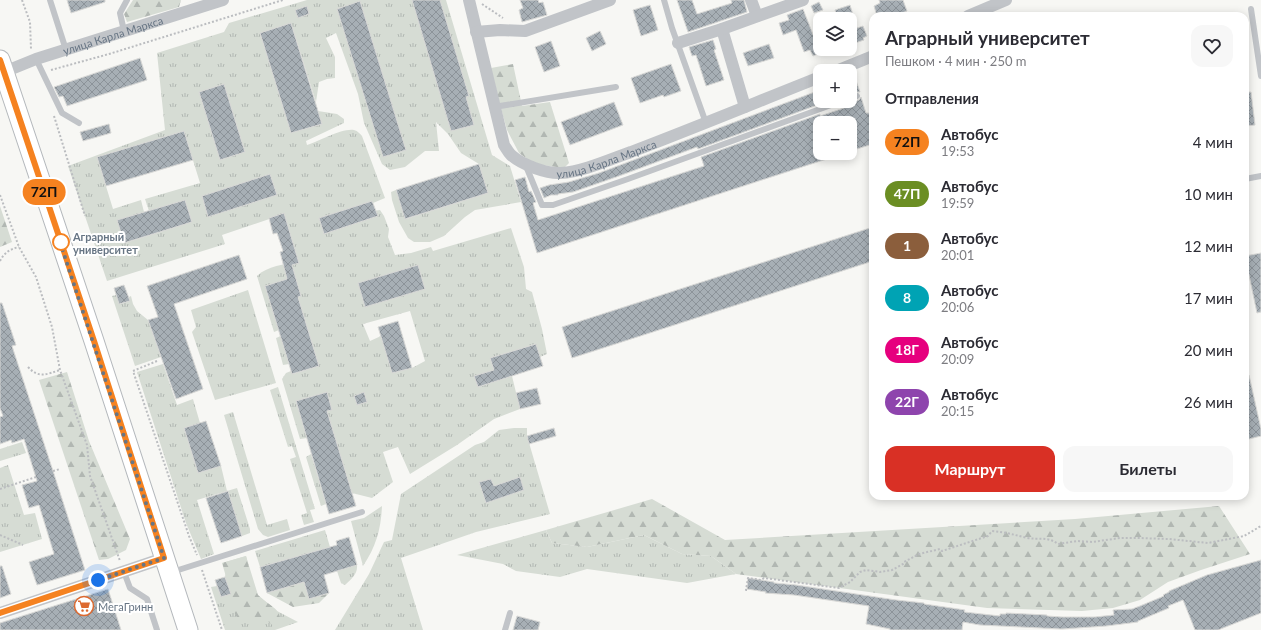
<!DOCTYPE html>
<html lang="ru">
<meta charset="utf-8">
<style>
body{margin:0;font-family:Lato,sans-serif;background:#f7f7f7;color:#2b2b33;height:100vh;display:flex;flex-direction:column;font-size:15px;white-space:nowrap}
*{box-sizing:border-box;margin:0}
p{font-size:13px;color:#7c7c81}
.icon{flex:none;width:22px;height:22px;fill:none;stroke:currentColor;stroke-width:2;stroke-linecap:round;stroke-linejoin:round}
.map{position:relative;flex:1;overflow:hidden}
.details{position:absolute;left:869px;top:12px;width:380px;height:488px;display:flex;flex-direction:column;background:#fff;border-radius:12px;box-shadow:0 2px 10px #0003}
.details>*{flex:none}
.badge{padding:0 8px;border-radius:13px;font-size:14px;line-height:26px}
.buttons{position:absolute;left:813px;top:12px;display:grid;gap:8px}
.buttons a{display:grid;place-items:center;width:44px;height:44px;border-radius:8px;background:#fff;box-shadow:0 2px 10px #0003;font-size:20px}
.you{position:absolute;width:20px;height:20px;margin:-10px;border:3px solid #fff;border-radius:50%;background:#1a73e8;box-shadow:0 0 0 6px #1a73e833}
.map>.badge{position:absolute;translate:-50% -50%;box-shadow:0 0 0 2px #fff}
h2{padding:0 16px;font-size:15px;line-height:36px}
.round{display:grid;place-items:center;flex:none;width:42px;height:42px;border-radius:12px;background:#f7f7f7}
.headline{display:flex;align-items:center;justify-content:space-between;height:68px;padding:0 16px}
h1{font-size:19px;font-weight:700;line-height:30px}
.primary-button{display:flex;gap:8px;margin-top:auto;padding:8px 16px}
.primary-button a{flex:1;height:46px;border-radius:12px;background:#d93025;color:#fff;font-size:16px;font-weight:700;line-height:46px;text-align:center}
.primary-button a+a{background:#f7f7f7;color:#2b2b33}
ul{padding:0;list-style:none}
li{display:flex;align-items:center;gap:12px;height:52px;padding:0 16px}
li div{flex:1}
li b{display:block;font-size:15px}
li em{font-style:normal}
li .badge{min-width:44px;font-weight:700;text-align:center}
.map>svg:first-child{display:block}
.grass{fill:url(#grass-tufts);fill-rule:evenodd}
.forest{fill:url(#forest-firs)}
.building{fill:url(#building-cross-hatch);stroke:#d9d9d7}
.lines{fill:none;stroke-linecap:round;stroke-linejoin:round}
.primary-casing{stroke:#b4b8bc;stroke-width:21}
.path{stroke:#bbbdc0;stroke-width:2;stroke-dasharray:2 2;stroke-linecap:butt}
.lane{stroke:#c1c4c8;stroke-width:6}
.street{stroke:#c1c4c8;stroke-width:12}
.primary{stroke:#fff;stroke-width:19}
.line-casing{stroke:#fff;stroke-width:9}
.line{stroke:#f58220;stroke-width:6}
.walk{stroke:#677584;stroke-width:4;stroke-dasharray:0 7.2}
.stop-dot{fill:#fff;stroke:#f58220;stroke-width:2}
.labels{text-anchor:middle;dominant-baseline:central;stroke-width:4;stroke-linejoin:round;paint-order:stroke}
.street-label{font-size:11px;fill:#677584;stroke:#fff}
.stop-label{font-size:11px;font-weight:bold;fill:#677584;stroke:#fff;text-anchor:start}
.poi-label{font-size:11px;fill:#677584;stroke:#fff;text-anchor:start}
</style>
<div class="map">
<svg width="1261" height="630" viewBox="0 0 1261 630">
<defs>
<pattern id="grass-tufts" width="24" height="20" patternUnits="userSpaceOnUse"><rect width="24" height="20" fill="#d6dcd4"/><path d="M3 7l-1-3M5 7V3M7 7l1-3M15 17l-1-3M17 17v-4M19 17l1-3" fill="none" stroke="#b1b7b2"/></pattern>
<pattern id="forest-firs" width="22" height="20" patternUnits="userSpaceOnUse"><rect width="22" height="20" fill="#d6dcd4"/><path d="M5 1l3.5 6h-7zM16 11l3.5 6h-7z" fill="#b1b7b2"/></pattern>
<pattern id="building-cross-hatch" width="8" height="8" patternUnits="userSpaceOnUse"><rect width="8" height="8" fill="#a7afb5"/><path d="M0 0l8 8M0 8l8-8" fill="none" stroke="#8c9399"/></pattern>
</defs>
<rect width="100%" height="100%" fill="#f7f7f4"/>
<path class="grass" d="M307,0H446L492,155L510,166L521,202L475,210L465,217L444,236L430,242H414L408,238L399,222L392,200L391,192L396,190L406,219L488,193L479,164L461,153L448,134L436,122L439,151H425L405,167L390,170L382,164L364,123L358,94L336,33L326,38L335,57V78L327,79L319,82L316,102L291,23L260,33L291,133L322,124L318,111L337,114L344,119V123L306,141L307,145C320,141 342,128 354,130C358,131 360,134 362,136L385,198L373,203L372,201L320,218L380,210L384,216L389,229L388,237L395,255L411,253L431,247L433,251L511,228L524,267L526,289L532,292L542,329L547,354L540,357L536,344L490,358L494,370L475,376L478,387L512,376L520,409L494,419L457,445L410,474L398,447L383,452L393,482L372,498L352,493L327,411L332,410L327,392L296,401L307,438L300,439L282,379L286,373L291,371L293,374L319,366L298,297L301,296L295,277L266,286L279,330L274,332L257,276C267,266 285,264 298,262L284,214L222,235L225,244L107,281L68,166L165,130L157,53L224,32L229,23ZM224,84L245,152L220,160L199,92ZM184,131L200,183L145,199L149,211L185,200L192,222L125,243L118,220L144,212L141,200L113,209L97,157ZM410,311L425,361L412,368L392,373L381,336L370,341L363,324Z
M248,290L276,383L215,400L192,332L196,327L191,310Z
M116,295L120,304L130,301L129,297L131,296L133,304L137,311L148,320L161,357L135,366L112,296Z
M281,336L289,364L283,365L276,338Z
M163,364L177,405L193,399L200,423L184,428L198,473L221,466L227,491L237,488L250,529V533L242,536L227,491L197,500L214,554L201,559L186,523L137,372Z
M278,387L315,509L310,510L314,522L304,525L301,515L307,513L290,459L296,457L292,446L288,447L270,390Z
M233,412L267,525L287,519L290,530L268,537L263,535L258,529L224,415Z
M514,428H527V436L550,514L476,532L401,558L423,630H335L369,574L384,542L392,540L401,494L475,445L484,442L499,430Z
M22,442L26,453L0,461V449Z
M311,454L326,504L321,506L306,457Z
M8,465L24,515L35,513L42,539L0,552V468Z
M382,506C381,529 376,547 363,566L351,521L364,518Z
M325,530L330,547L260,567L255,551Z
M546,530L552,543L587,547L644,535L682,554L711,556L736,574L687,583L587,569L560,577L516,571L503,564L457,555Z
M246,556L258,595L277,611L298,622L275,630H225L211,587L217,586L221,597L231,594L222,563Z
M357,565C358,574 351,579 345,585L341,583L337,571Z"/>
<path class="forest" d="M133,0H181L179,7L127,22L124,14Z
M513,64L522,106L550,102L569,163L564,168L534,164L519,153L507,130L499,101L491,68Z
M0,206L12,242L0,247Z
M67,372L89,441L130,539L126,550L108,559L99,560L39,380Z
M652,499L725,540L1075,519L1219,506L1250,554L1201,570L1168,582L1140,600L1113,608L1082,611L987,608L736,574L711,556L682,554L644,535L587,547L552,543L546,530Z
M246,556C248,563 254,590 258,595C266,605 282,607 280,623L274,626L263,618L246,619L239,621L234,612V607L229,603L227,596L231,594L225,577L226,571L222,563Z
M304,582L309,599L329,593L319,603L293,607L267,593Z"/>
<path class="building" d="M67,0H105V2L71,13Z
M412,0H440L469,96L466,97L474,125L451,131Z
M520,0H538L539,3L543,2L547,15L522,22L519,10L523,8Z
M677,0H692L697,14L732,3L731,0H744L747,12L688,32Z
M879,0H903L907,11L894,16H877L874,6L880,3Z
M360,1L406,150L383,157L337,9Z
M819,2L823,10L814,13L811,6Z
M650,5L658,30L641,36L633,10Z
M850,5L857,28L863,26L867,36L863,38L864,40L855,43L853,39L850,40V19H838L835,10Z
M307,6L309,14L298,18L295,10Z
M803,9L814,37L820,35V53L813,56L810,50L804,52L796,30L783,35L779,23L789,20L787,15Z
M291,23L322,124L291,133L260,33Z
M600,31L606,44L592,51L586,38Z
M713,40L716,49L714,50L724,80L706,86L696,55L692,56L689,47Z
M551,41L560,66L544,72L535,47Z
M769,44L774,58L748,66L743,53Z
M140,58L147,80L67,106L63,96L59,97L54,87Z
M671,64L681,91L664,97L663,95L640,103L631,78Z
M853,72L860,92H856L850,93V73Z
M224,84L245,152L220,160L199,92Z
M820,90V104L698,149L697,147L619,176L573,192L558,194V195H551L544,198L540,188L549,185L569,182L599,173Z
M1245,92H1251L1255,125L1245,126Z
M861,97L866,113H869L873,125V144L850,151V123H820V153H839V155L537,253L515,180L525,177L529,192L531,191L536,202L533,203L538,220L704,166L701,157L820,114V116L850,106V102L859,100Z
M614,102L623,125L570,145L561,122Z
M109,124L111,133L83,141L80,132Z
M184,131L193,160L106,186L97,157Z
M479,164L488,193L405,219L396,190Z
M270,174L277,195L208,217L202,196Z
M185,200L192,222L124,243L117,220Z
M372,201L378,216L324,234L319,218Z
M284,213L299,263L292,265L301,296L298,297L319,366L292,374L265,286L287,279L280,252L283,251L277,233L273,234L269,218Z
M873,227V261L572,358L562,327Z
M1261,253V312L1257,313L1245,256Z
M239,255L247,279L174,304L203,389L176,399L148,320L158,317L147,286Z
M418,265L425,289L365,307L358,283Z
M124,285L130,301L119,304L114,288Z
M0,303H2L16,345L12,346L54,474L85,570L37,585L29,562L54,554L39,505L29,508L22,485L37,481L24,439L12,443L11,440L0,444V417L3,416L0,408Z
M398,321L412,368L392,373L378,327Z
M536,344L543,366L478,387L474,376L494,370L490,358Z
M1249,375L1261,429V436L1245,440V376Z
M537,388L541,404L520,409L516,393Z
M327,392L332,410L327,411L356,506L329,514L296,401Z
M364,392L367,402L357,405L354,396Z
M206,421L221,466L198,473L184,428Z
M554,428L556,436L529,444L527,436Z
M520,477L524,490L486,503L479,482L491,479L494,486Z
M228,491L242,536L221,543L206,498Z
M349,537L357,565L324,575L329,593L309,599L304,582L267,593L260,567L337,545L336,541Z
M1261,560V613L1218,630H1195L1183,600L1168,606L1169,608L1138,621V622L1106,626L1062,629L980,625L963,622L962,630H890V629L866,624L869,606L794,595L765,593L766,592L747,589L748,578L774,582V583L796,585L896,600L924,603V604L965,610L964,612L1000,616V614H1006V613L1047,615V616L1062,617H1095L1114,615L1113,610L1132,609L1140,606L1164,596L1163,595L1169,592V591L1207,575Z
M0,566H2L11,594L0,598Z
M225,577L231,594L221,597L215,580Z
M108,589L121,630H0V623Z
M517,616L540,622L538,630H513Z"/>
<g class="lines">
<g class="primary-casing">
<path id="primary" d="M0,60L94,341L188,630"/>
</g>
<path class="path" d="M22,0L30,22L31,49
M482,4L503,18
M51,70L109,54L283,0
M54,116L85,216
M0,195L19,247L36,277L52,327L60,370L87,445L90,476L120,561
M0,261C4,253 10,249 19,247
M157,361L133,371L189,536L197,555
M28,367C39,379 47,374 60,370
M53,471L60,469
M0,489L36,477
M0,535L23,545
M202,570L222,630
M747,590H746L748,578L761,580L764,578L839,588L850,582L860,572L866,570L880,572L892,570L903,564L904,562L919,554L940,549L942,551L988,536L992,531C1005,532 1015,535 1027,538C1039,540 1047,536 1058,544L1077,541L1092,542L1120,538H1138L1169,539L1208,543L1244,536L1261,526"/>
<path class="lane" d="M50,0L66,50
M664,0L672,28L706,123
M1251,9L1261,76
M124,31L120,13L127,0
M36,59L62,113L79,123
M850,98L857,96
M494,107L616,87
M526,166L542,205H553L628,179L842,101
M1245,179L1261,176
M124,572L130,588L147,599L157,630
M172,572L362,512
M505,630L510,613"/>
<g class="street">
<path id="s1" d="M469,0L504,145C506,148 508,152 511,155C522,165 547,174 561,173C582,172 611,159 631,152C694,128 757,102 820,77"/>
<path d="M751,0L757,16"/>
<path d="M968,16L1006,0"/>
<path d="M722,29L745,107"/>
<path d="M476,32L500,30L525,31L610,0"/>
<path d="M678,43L722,29L803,0"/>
<path d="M836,71L873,56"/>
<path id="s2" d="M4,72L36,59L223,0"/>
<path d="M0,613L164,558"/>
</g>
<use href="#primary" class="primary"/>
</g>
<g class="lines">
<g class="line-casing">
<path id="line" d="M0,60L94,341L164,558L0,613"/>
</g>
<use href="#line" class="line"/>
<path class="walk" d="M61,242L58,236L164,558L98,580"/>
</g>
<defs>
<g id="supermarket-ring" transform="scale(1)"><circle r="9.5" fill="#fff" stroke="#dd692f" stroke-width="1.5"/><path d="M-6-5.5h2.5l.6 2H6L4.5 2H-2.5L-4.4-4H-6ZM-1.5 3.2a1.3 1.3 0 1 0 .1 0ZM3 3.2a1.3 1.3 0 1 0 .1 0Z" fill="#dd692f"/></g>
</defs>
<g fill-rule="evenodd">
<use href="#supermarket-ring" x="84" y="606"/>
</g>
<circle class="stop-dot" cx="61" cy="242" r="8"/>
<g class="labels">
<g class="street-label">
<text stroke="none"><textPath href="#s2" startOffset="115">улица Карла Маркса</textPath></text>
<text stroke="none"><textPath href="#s1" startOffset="263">улица Карла Маркса</textPath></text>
</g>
<g class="stop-label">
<text x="73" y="236">Аграрный<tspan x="73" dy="13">университет</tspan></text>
</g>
<g class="poi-label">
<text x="98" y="606">МегаГринн</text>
</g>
</g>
</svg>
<div class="buttons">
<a><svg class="icon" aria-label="layers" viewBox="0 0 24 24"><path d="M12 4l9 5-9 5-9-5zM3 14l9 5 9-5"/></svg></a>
<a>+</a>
<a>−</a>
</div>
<div class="you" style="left:98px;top:580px"></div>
<b class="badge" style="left:44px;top:192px;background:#f58220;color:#111">72П</b>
<section class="details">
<div class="headline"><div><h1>Аграрный университет</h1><p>Пешком · 4 мин · 250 m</p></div><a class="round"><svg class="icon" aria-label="heart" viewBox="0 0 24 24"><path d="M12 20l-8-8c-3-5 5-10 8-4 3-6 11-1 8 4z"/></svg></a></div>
<h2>Отправления</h2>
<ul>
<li><span class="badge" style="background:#f58220;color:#111">72П</span><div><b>Автобус</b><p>19:53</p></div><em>4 мин</em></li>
<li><span class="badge" style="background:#6b8e23;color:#fff">47П</span><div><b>Автобус</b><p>19:59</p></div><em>10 мин</em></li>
<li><span class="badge" style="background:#8b5e3c;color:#fff">1</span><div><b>Автобус</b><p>20:01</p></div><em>12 мин</em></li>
<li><span class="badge" style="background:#00a3b4;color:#fff">8</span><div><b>Автобус</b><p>20:06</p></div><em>17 мин</em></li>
<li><span class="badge" style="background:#e6007e;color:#fff">18Г</span><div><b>Автобус</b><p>20:09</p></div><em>20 мин</em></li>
<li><span class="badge" style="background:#8e44ad;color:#fff">22Г</span><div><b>Автобус</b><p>20:15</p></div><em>26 мин</em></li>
</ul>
<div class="primary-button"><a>Маршрут</a><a>Билеты</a></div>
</section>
</div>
